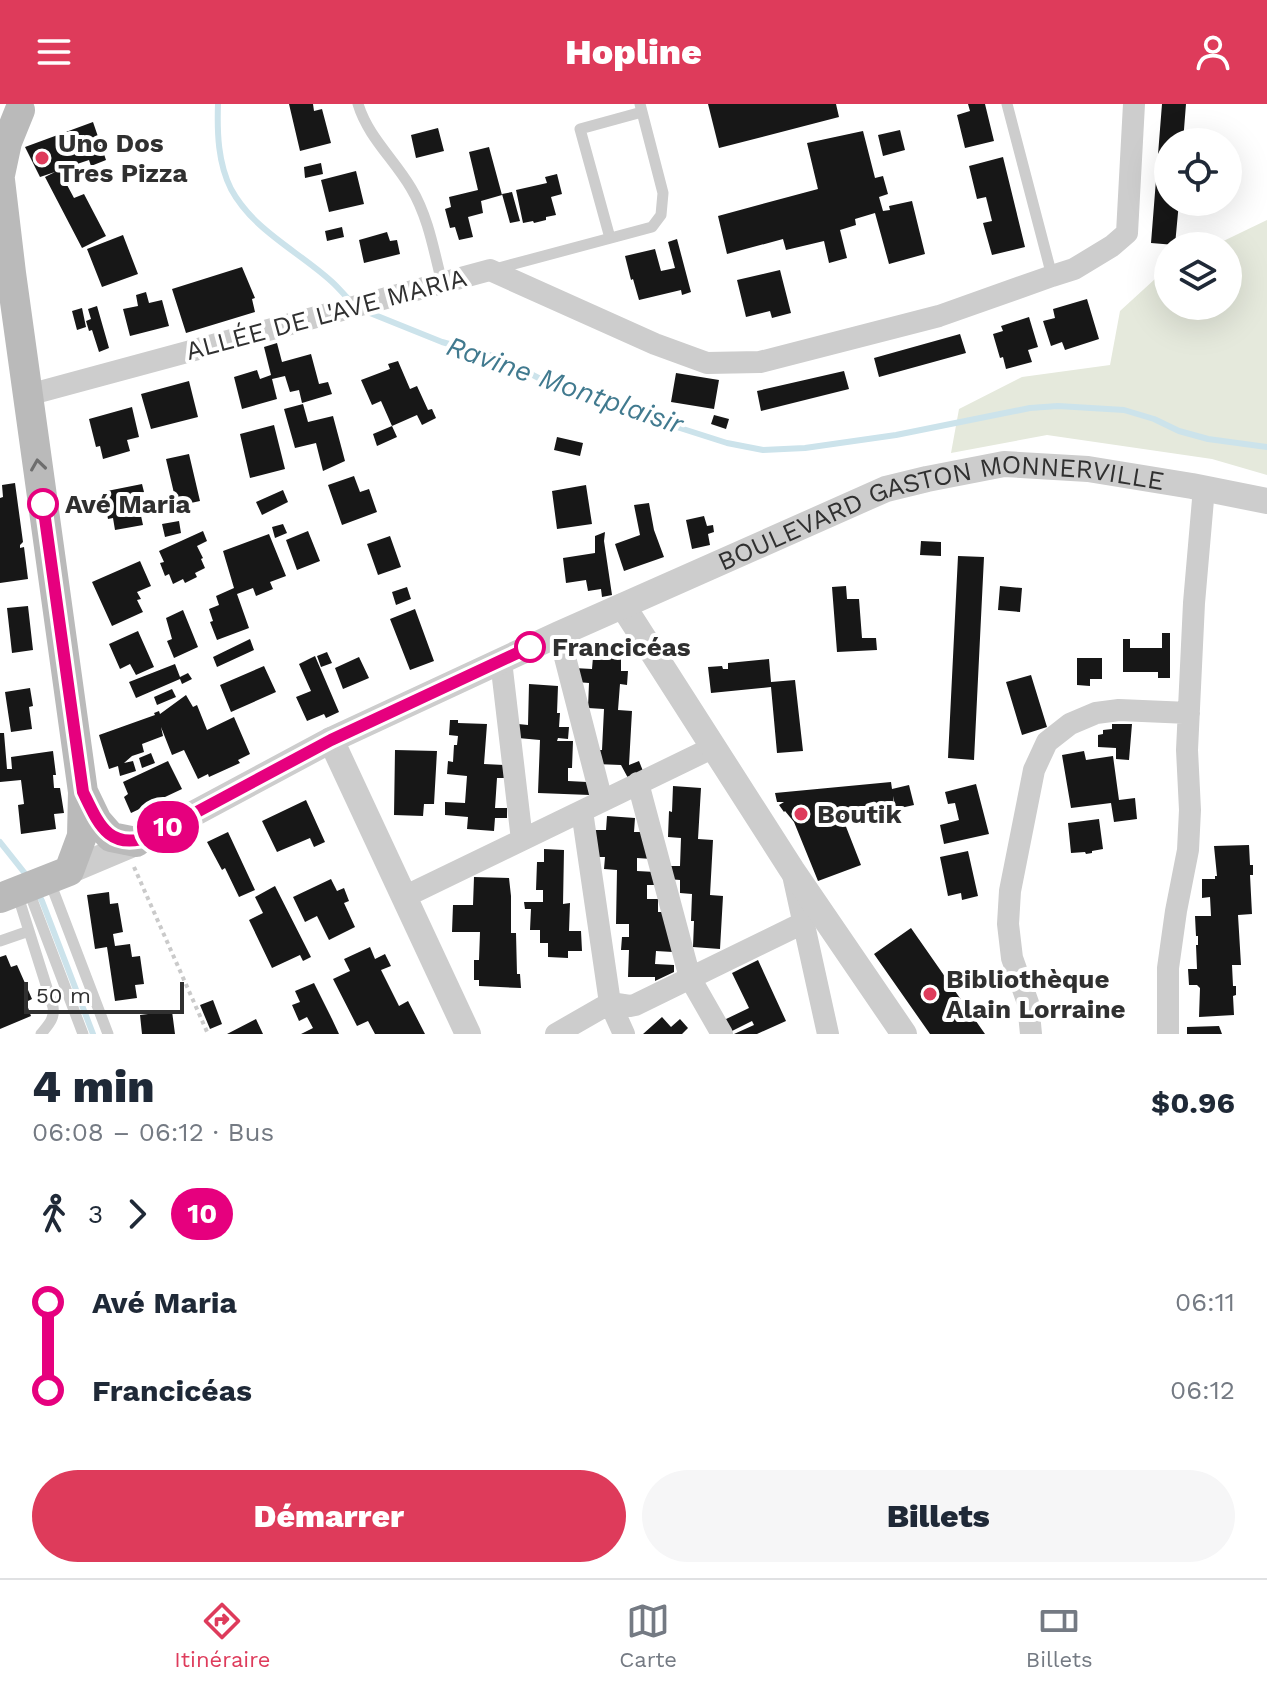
<!DOCTYPE html>
<html lang="fr">
<meta charset="utf-8">
<style>
body{margin:0;font-family:"Work Sans",sans-serif;background:#f6f6f7;color:#1f2937;height:100vh;display:flex;flex-direction:column;font-size:30px;white-space:nowrap}
*{box-sizing:border-box;margin:0}
p{font-size:26px;color:#747a83}
.icon{flex:none;width:44px;height:44px;fill:none;stroke:currentColor;stroke-width:2;stroke-linecap:round;stroke-linejoin:round}
.map{position:relative;height:930px;overflow:hidden}
.drawer{display:flex;flex-direction:column;background:#fff;flex:1}
.drawer>*{flex:none}
.badge{padding:0 16px;border-radius:26px;font-size:28px;line-height:52px}
.fabs{position:absolute;left:1154px;top:24px;display:grid;gap:16px}
.fabs a{display:grid;place-items:center;width:88px;height:88px;border-radius:50%;background:#fff;box-shadow:0 8px 32px #0002;font-size:40px}
.scale{position:absolute;left:24px;bottom:20px;width:160px;box-sizing:border-box;padding-left:8px;border:4px solid #303030;border-top:0;font-size:22px;line-height:28px;white-space:nowrap;color:#303030;-webkit-text-stroke:6px #fff;paint-order:stroke}
.map>.badge{position:absolute;translate:-50% -50%;box-shadow:0 0 0 4px #fff}
.legs{display:flex;align-items:center;gap:12px;height:88px;padding:0 32px;font-size:26px}
.legs p{margin-inline-start:auto}
.summary{display:flex;align-items:center;justify-content:space-between;height:136px;padding:0 32px}
h1{font-size:44px;font-weight:800;line-height:60px}
.action{display:flex;gap:16px;margin-top:auto;padding:16px 32px}
.action a{flex:1;height:92px;border-radius:48px;background:#de3b5b;color:#fff;font-size:32px;font-weight:800;line-height:92px;text-align:center}
.action a+a{background:#f6f6f7;color:#1f2937}
ul{padding:0 32px;list-style:none}
li{display:flex;align-items:center;gap:28px;height:88px;font-size:30px}
li i{display:grid;place-items:center;width:12px;height:100%;margin:0 10px;background:currentColor}
li i::after{content:'';width:20px;height:20px;margin:-10px;border:6px solid;border-radius:50%;background:#fff}
li p{margin-inline-start:auto}
li:first-child i{background:linear-gradient(#0000 50%,currentColor 0)}
li:last-child i{background:linear-gradient(currentColor 50%,#0000 0)}
header{display:flex;justify-content:space-between;align-items:center;height:104px;padding:0 32px;background:#de3b5b;color:#fff;font-size:36px;font-weight:800}
.menu{display:flex;justify-content:space-around;align-items:center;height:112px;border-top:2px solid #e0e1e3;background:#fff;font-size:22px;color:#747a83}
.menu a{display:grid;justify-items:center;gap:4px}
.menu .active{color:#de3b5b}
.map>svg:first-child{display:block}
.green{fill:#e5e9dc}
.lines{fill:none;stroke-linecap:round;stroke-linejoin:round}
.stream{stroke:#cce3eb;stroke-width:6}
.building{fill:#171717}
.path{stroke:#cacaca;stroke-width:4;stroke-dasharray:4 4;stroke-linecap:butt}
.service{stroke:#cdcdcd;stroke-width:11}
.minor{stroke:#cdcdcd;stroke-width:22}
.tertiary{stroke:#cdcdcd;stroke-width:26}
.secondary{stroke:#bababa;stroke-width:30}
.oneway{stroke:#6e6e6e}
.line-1-casing{stroke:#fff;stroke-width:18}
.line-1{stroke:#e6007e;stroke-width:12}
.poi-dot{fill:#de3b5b;stroke:#fff;stroke-width:3}
.stop-1-dot{fill:#fff;stroke:#e6007e;stroke-width:4}
.labels{text-anchor:middle;dominant-baseline:central;stroke-width:8;stroke-linejoin:round;paint-order:stroke}
.poi-label{font-size:26px;font-weight:bold;fill:#303030;stroke:#fff;text-anchor:start}
.street-label{font-size:26px;fill:#303030;stroke:#fff}
.stop-label{font-size:26px;font-weight:bold;fill:#303030;stroke:#fff;text-anchor:start}
.water-label{font-size:28px;font-style:italic;fill:#417a8f;stroke:#fff}
</style>
<header><svg class="icon" aria-label="menu" viewBox="0 0 24 24"><path d="M4 6h16M4 12h16M4 18h16"/></svg>Hopline<svg class="icon" aria-label="person" viewBox="0 0 24 24"><circle cx="12" cy="8" r="4"/><path d="M4 21q1-7 8-7t8 7"/></svg></header>
<div class="map">
<svg width="1267" height="930" viewBox="0 0 1267 930">
<rect width="100%" height="100%" fill="#fff"/>
<path class="green" d="M1267,116V371L1212,355L1047,331L951,349L959,305L1022,273L1110,261L1120,207L1167,164H1168V202H1228V142H1213Z"/>
<g class="lines">
<path class="stream" d="M218,0C217,29 218,59 231,85C253,126 298,147 331,177C339,184 345,192 352,199
M365,207L442,238L500,254L556,283L586,294L727,339L763,346L805,344L896,331L1030,304L1058,302L1124,306L1154,315L1179,327L1208,335L1267,343
M0,738L27,772
M37,788L42,797L93,930"/>
</g>
<path class="building" d="M289,0H313L314,7L322,5L331,39L300,47Z
M708,0H836L839,13L719,44Z
M968,0H985L994,37L965,44L957,11L970,7Z
M1162,0H1186L1183,38H1168V98H1179L1175,141L1151,139Z
M93,18L106,56L91,62L89,56L59,66L74,94L84,90L106,132L82,144L45,73L55,68L40,73L25,43Z
M438,24L444,47L416,54L411,31Z
M900,26L905,46L883,52L878,31Z
M863,27L875,74L883,72L888,90L879,93L883,107L890,106L889,102L912,97L925,150L889,160L875,109L855,115L856,121L840,126L847,154L829,159L824,137L786,146L783,135L727,150L718,112L818,85L807,39Z
M489,43L502,91L481,97L483,109L468,113L473,133L459,136L455,123L450,124L445,105L451,103L449,93L478,86L469,48Z
M1003,53L1025,143L992,151L983,119L992,117L986,93L977,95L969,62Z
M321,59L323,70L305,74L304,63Z
M356,67L364,100L329,108L321,76Z
M557,70L562,90L551,93L556,111L546,113V116L534,119L533,117L523,119L516,86L547,79L545,73Z
M512,88L520,117L510,119L502,90Z
M342,123L344,133L327,137L325,127Z
M387,128L390,137L397,136L400,150L364,159L359,136Z
M123,131L138,170L102,183L87,145Z
M677,135L691,188L682,191L681,186L639,196L633,175L631,176L625,152L655,145L661,167L675,164L668,138Z
M242,163L255,194L252,195L255,208L186,229L172,185Z
M780,166L791,209L772,214L770,207L746,213L737,176Z
M146,188L149,199L162,196L169,222L130,232L123,205L138,202L136,191Z
M1087,195L1099,235L1065,246L1062,238L1051,242L1043,217L1055,214L1053,205Z
M97,202L109,244L99,248L92,226L89,227L86,217L91,215L88,205Z
M82,204L86,223L77,226L72,207Z
M1029,213L1038,243L1028,246L1032,258L1006,265L1003,253L1000,254L993,230L1003,227L1001,222Z
M960,230L966,249L879,273L874,254Z
M277,239L282,258L311,250L319,280L328,278L332,290L302,299L299,286L290,288L285,272L272,275L277,295L242,305L234,273L257,266L260,275L271,271L264,243Z
M398,257L410,285L417,282L428,306L432,305L436,314L422,321L417,311L392,322L381,297L372,301L361,276L390,265L388,260Z
M844,267L849,285L761,307L757,287Z
M676,269L719,276L714,305L671,298Z
M189,277L198,313L151,325L141,290Z
M303,300L308,318L333,312L345,357L323,367L316,339L295,344L284,305Z
M132,303L139,333L127,336L130,347L103,355L100,342L96,343L89,315Z
M714,311L729,315L726,325L711,320Z
M274,321L285,365L250,374L240,330Z
M392,322L397,333L377,342L373,330Z
M557,333L583,339L580,352L554,346Z
M189,350L200,397L177,402L166,355Z
M354,372L360,388L369,385L377,408L342,421L328,381Z
M15,379L23,438L20,441V444L24,443L28,475L0,479V394L3,393L2,381Z
M142,380L144,388L136,389L143,421L115,426L113,414L108,415L105,400L110,399L107,387Z
M586,381L592,420L557,425L552,387Z
M283,386L288,398L262,411L256,398Z
M649,399L654,426L664,453L624,467L615,440L640,431L634,401Z
M704,412L707,422L713,421L714,428L708,430L710,441L692,445L686,416Z
M179,417L181,429L165,433L162,420Z
M283,420L287,429L275,434L272,423Z
M203,427L207,437L197,442L203,454L201,455L205,464L195,469L197,473L185,479L183,475L173,480L169,470L165,472L160,459L164,458L159,447Z
M308,427L320,457L297,466L286,436Z
M605,428L604,437L612,491L602,493L601,485L588,487L586,476L566,479L563,454L595,449V432Z
M269,430L286,472L270,478L273,485L256,492L253,484L237,490L249,524L217,536L210,518L213,517L209,505L219,501L216,492L234,484L223,447Z
M390,432L401,463L378,471L367,440Z
M921,437L941,438V452L920,451Z
M958,452L984,453L974,656L948,654Z
M140,457L151,482L137,488L141,495L137,496L143,508L112,522L92,478Z
M846,482L847,495H859L862,534H876L877,546L837,548L832,483Z
M1000,482L1022,484L1020,508L998,506Z
M407,483L411,495L396,501L392,488Z
M28,502L33,546L12,549L7,504Z
M415,505L434,557L410,566L390,515Z
M183,506L198,543L174,554L167,537L172,535L166,514Z
M138,527L154,563L136,571L130,560L120,565L109,540Z
M1162,529H1170V574H1158V568H1123V535H1130V544H1162Z
M250,535L254,546L217,563L213,553Z
M327,548L332,559L321,563L317,552Z
M315,552L339,608L326,614L324,610L307,617L296,593L311,587L299,560Z
M359,553L369,574L343,585L335,564Z
M593,553L621,554V567H628L627,581L620,580L618,606L632,607L629,661L639,657L643,667L628,674L621,661L596,660L593,646H602L604,605L588,604L589,579L577,578L574,564L592,565Z
M1077,554H1102V575H1090V582L1077,581Z
M769,555L771,578L795,576L803,647L777,649L771,583L711,589L708,563L722,562L723,565H728V559Z
M175,560L180,573L188,569L192,575L182,580L180,575L136,594L129,578Z
M264,562L276,588L231,608L220,581Z
M1031,571L1047,623L1022,631L1006,578Z
M529,580L558,582L557,609H560L559,623H569L568,635L558,634L557,637H573L572,664H568V677L587,678L590,691L538,689L540,636L518,634V620L528,621Z
M30,584L33,602L29,603L32,625L11,628L5,588Z
M172,585L176,593L157,601L154,593Z
M186,591L193,603L197,601L207,626L234,613L250,650L238,656L240,659L209,673L208,670L198,675L184,646L172,651L161,623L163,632L142,640L144,648L132,652L124,659L133,657L136,667L120,672L118,662L109,665L99,631L155,611L154,609L159,607L160,610Z
M450,616H458V619L487,620L484,660L504,661L505,674H497L495,704H507V714H495L494,727L467,725L468,713L445,711V698L465,699L467,672L447,670L448,657L453,658L454,641H457L458,632L449,631Z
M1112,620H1132L1129,656L1116,655V644L1098,643V631L1103,630V626L1112,625Z
M0,629H4L7,665H12L11,653L53,647L56,671H53L54,684H60L64,709L54,710L56,725L21,730L18,701L24,700L21,676L0,678Z
M395,646L437,647L434,700H424L423,712L394,711Z
M1084,647L1086,656L1113,652L1119,696L1135,694L1137,715L1114,718L1111,699L1071,704L1062,651Z
M151,649L155,659L142,664L139,654Z
M168,657L182,685L131,709L124,693L128,690L123,678Z
M891,678L892,685L909,681L914,701L896,705L893,692L895,711L843,715L861,761L818,777L794,718L785,707L784,708L779,701L784,698H777L775,689Z
M976,680L989,730L944,740L940,721L959,716L955,699L948,700L945,688Z
M673,682L701,684L698,735L713,736L710,791L723,792L720,845L693,843L694,817H691L692,790L680,789V776L668,775L665,762H680L681,734L668,733L669,707L672,708Z
M306,696L325,738L314,743L310,734L277,748L262,717Z
M607,712L635,714L634,728H646L652,755L637,754V767L655,768L654,781H647V795H658V808H664L673,848L656,847L655,860L674,861V868L655,877V873H628L629,846H621L622,833H629V820H616L617,766L604,765L605,753H598L595,726H606Z
M1099,715L1103,745L1092,747V749L1086,750L1085,748L1071,749L1068,719Z
M228,728L255,786L239,793L225,764L222,766L207,738Z
M1249,741L1250,761H1253V771H1250L1252,810L1238,811L1241,861H1232L1233,882H1236V891L1233,892L1234,911L1199,913L1200,884L1197,881H1189L1188,865H1197L1196,841H1198V832H1196L1195,812H1211L1210,793L1202,794V775H1215V772H1217L1214,742Z
M544,745L564,746L563,800L570,799L569,827H581L582,847H568V854L548,853V839H540V826H530L531,805H525L524,798H543V786H536L537,758H544Z
M968,747L978,792L962,796L961,789L948,792L940,753Z
M474,773L509,774L511,792V829H516L517,870H520L521,884L479,882V876H474V856H479L480,828H452L453,801H473Z
M331,775L337,787L344,784L349,797L344,799L355,823L329,836L317,812L305,818L293,793Z
M275,782L311,853L303,857L300,851L272,864L249,816L263,809L255,793Z
M109,788L110,800L118,799L123,828L113,830L115,842L130,840L132,853L140,852L144,880L135,881L137,894L115,897L107,843L95,845L87,791Z
M911,824L985,930H930L874,850Z
M370,843L375,855L385,850L391,862L381,866L399,902L408,897L425,930H375L368,917L357,922L333,875L350,867L344,855Z
M6,851L11,863L17,861L32,895L26,898L31,912L0,925V853Z
M758,856L786,917L757,930H734L754,921L752,917L730,928L724,916L749,904L732,869Z
M314,879L332,915L339,930H301L313,924L307,913L299,917L292,901L300,898L295,887Z
M213,896L222,920L210,925L200,901Z
M172,907L175,930H142L140,911Z
M662,913L671,923L680,915L688,924L682,930H643Z
M256,915L263,930H227Z
M1219,922L1222,930H1187V923Z"/>
<g class="lines">
<path class="path" d="M134,763L208,930"/>
<path class="service" d="M358,0C368,33 394,55 411,84C428,112 434,147 442,179
M1007,0L1052,172
M610,134L580,25L642,8
M495,165L652,123L661,111L663,89L640,0
M50,778L108,930
M28,785L83,930
M17,789L53,903C55,915 48,921 41,930
M0,837L29,827"/>
<path class="minor" d="M28,291L490,166L655,240L707,259L760,258L939,212L1052,172L1074,165L1112,142L1127,129L1134,0
M559,530L602,697
M501,557L522,736
M638,679L690,874L722,930
M582,707L610,899L624,930
M793,771L828,930
M404,793L714,643
M556,930L610,899L630,902L635,901L803,819
M1031,930L1028,899L1012,854L1008,820L1010,787L1034,666L1047,638L1070,620L1096,609L1119,606L1189,609
M1168,930V864L1176,807L1188,746L1190,706L1187,646L1194,499L1204,384"/>
<g class="tertiary">
<path d="M623,502L792,766L904,930"/>
<path d="M331,636L468,930"/>
<path id="s1" d="M69,767L152,732L331,636L559,530L886,385L927,375L1004,360L1088,365L1192,382L1267,397"/>
</g>
<path class="secondary" d="M0,71L7,38L20,6
M0,76L11,169L83,688L82,732L69,767L0,794
M84,690L97,717L111,733L136,738"/>
</g>
<defs><path id="oneway-chevron" d="M-2-3.5L2.5 0L-2 3.5" fill="none" stroke-width="1.6" stroke-linecap="round" stroke-linejoin="round" transform="scale(2)"/></defs>
<use class="oneway" href="#oneway-chevron" transform="translate(38 361) rotate(-98)"/>
<g class="lines">
<g class="line-1-casing">
<path id="line-1" d="M43,400L83,688C99,721 109,748 152,732L331,636L530,543"/>
</g>
<use href="#line-1" class="line-1"/>
</g>
<g class="poi-dot">
<circle cx="42" cy="54" r="8"/>
<circle cx="801" cy="710" r="8"/>
<circle cx="930" cy="890" r="8"/>
</g>
<g class="stop-1-dot">
<circle cx="43" cy="400" r="14"/>
<circle cx="530" cy="543" r="14"/>
</g>
<g class="labels">
<g class="poi-label">
<text x="58" y="39">Uno Dos<tspan x="58" dy="30">Tres Pizza</tspan></text>
<text x="817" y="710">Boutik</text>
<text x="946" y="875">Bibliothèque<tspan x="946" dy="30">Alain Lorraine</tspan></text>
</g>
<g class="street-label">
<text transform="translate(326 210) rotate(-15)">ALLÉE DE L'AVE MARIA</text>
<text stroke="none"><textPath href="#s1" startOffset="952">BOULEVARD GASTON MONNERVILLE</textPath></text>
</g>
<g class="stop-label">
<text x="65" y="400">Avé Maria</text>
<text x="552" y="543">Francicéas</text>
</g>
<g class="water-label">
<text transform="translate(565 281) rotate(19)">Ravine Montplaisir</text>
</g>
</g>
</svg>
<div class="fabs">
<a><svg class="icon" aria-label="locate" viewBox="0 0 24 24"><circle cx="12" cy="12" r="6"/><path d="M12 2v4M12 18v4M2 12h4M18 12h4"/></svg></a>
<a><svg class="icon" aria-label="layers" viewBox="0 0 24 24"><path d="M12 4l9 5-9 5-9-5zM3 14l9 5 9-5"/></svg></a>
</div>
<div class="scale">50 m</div>
<b class="badge" style="left:168px;top:723px;background:#e6007e;color:#fff">10</b>
</div>
<section class="drawer">
<div class="summary"><div><h1>4 min</h1><p>06:08 – 06:12 · Bus</p></div><b>$0.96</b></div>
<div class="legs"><svg class="icon" aria-label="walk" viewBox="0 0 24 24"><circle cx="13" cy="4" r="2"/><path d="M13 8l-2 6 4 7M11 14l-3 7M7 12l3-4h3l4 4"/></svg>3<svg class="icon" aria-label="forward" viewBox="0 0 24 24"><path d="M9 5l7 7-7 7"/></svg><b class="badge" style="background:#e6007e;color:#fff">10</b></div>
<ul>
<li><i style="color:#e6007e"></i><b>Avé Maria</b><p>06:11</p></li>
<li><i style="color:#e6007e"></i><b>Francicéas</b><p>06:12</p></li>
</ul>
<div class="action"><a>Démarrer</a><a>Billets</a></div>
</section>
<nav class="menu">
<a class="active"><svg class="icon" aria-label="directions" viewBox="0 0 24 24"><path d="M12 3l9 9-9 9-9-9zM9 14v-3h6M13 9l2 2-2 2"/></svg>Itinéraire</a>
<a><svg class="icon" aria-label="map" viewBox="0 0 24 24"><path d="M3 6l6-2 6 2 6-2v14l-6 2-6-2-6 2zM9 4v14M15 6v14"/></svg>Carte</a>
<a><svg class="icon" aria-label="tickets" viewBox="0 0 24 24"><path d="M3 7h18v10H3zM15 7v10"/></svg>Billets</a>
</nav>
